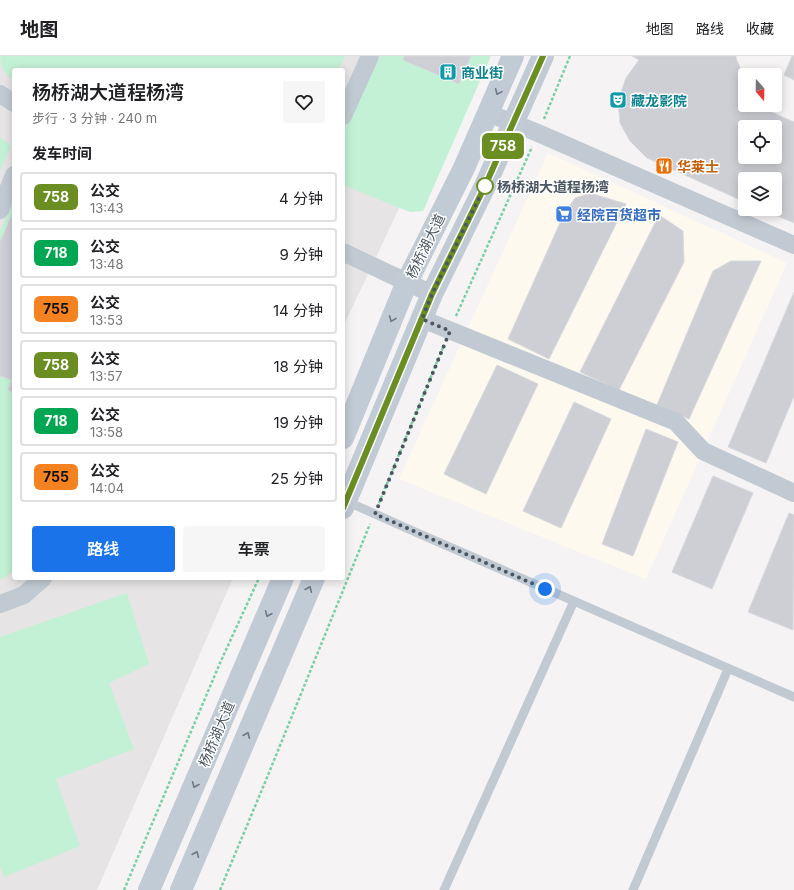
<!DOCTYPE html>
<html lang="zh">
<meta charset="utf-8">
<style>
body{margin:0;font-family:Inter,"Noto Sans SC",sans-serif;background:#f6f6f6;color:#202124;height:100vh;display:flex;flex-direction:column;font-size:15px;white-space:nowrap}
*{box-sizing:border-box;margin:0}
p{font-size:13px;color:#757577}
.icon{flex:none;width:22px;height:22px;fill:none;stroke:currentColor;stroke-width:2;stroke-linecap:round;stroke-linejoin:round}
.map{position:relative;flex:1;overflow:hidden}
.details{position:absolute;left:12px;top:12px;width:333px;height:512px;display:flex;flex-direction:column;background:#fff;border-radius:4px;box-shadow:0 2px 10px #0003}
.details>*{flex:none}
.badge{padding:0 8px;border-radius:6px;font-size:14px;line-height:26px}
.needle{width:26px;rotate:160deg}
.buttons{position:absolute;left:738px;top:12px;display:grid;gap:8px}
.buttons a{display:grid;place-items:center;width:44px;height:44px;border-radius:4px;background:#fff;box-shadow:0 2px 10px #0003;font-size:20px}
.you{position:absolute;width:20px;height:20px;margin:-10px;border:3px solid #fff;border-radius:50%;background:#1a73e8;box-shadow:0 0 0 6px #1a73e833}
.map>.badge{position:absolute;translate:-50% -50%;box-shadow:0 0 0 2px #fff}
h2{padding:0 20px;font-size:15px;line-height:36px}
.round{display:grid;place-items:center;flex:none;width:42px;height:42px;border-radius:4px;background:#f6f6f6}
.headline{display:flex;align-items:center;justify-content:space-between;height:68px;padding:0 20px}
h1{font-size:19px;font-weight:600;line-height:30px}
.primary-button{display:flex;gap:8px;margin-top:auto;padding:8px 20px}
.primary-button a{flex:1;height:46px;border-radius:4px;background:#1a73e8;color:#fff;font-size:16px;font-weight:600;line-height:46px;text-align:center}
.primary-button a+a{background:#f6f6f6;color:#202124}
ul{padding:0;list-style:none}
li{display:flex;align-items:center;gap:12px;height:50px;margin:0 8px 6px;padding:0 12px;border:2px solid #e0e0e0;border-radius:4px}
li div{flex:1}
li b{display:block;font-size:15px}
li em{font-style:normal}
li .badge{min-width:44px;font-weight:700;text-align:center}
header{display:flex;align-items:center;gap:24px;box-sizing:border-box;height:56px;padding:0 20px;background:#fff;border-bottom:1px solid #e0e0e0}
header strong{font-size:19px}
nav{display:flex;gap:22px;margin-inline-start:auto;font-size:14px}
.map>svg:first-child{display:block}
.commercial{fill:#fdf9ef}
.education{fill:#e6e4e5}
.green{fill:#c3f1d5}
.building{fill:#cdcfd5;stroke:#d7d9de;fill-rule:evenodd}
.lines{fill:none;stroke-linecap:round;stroke-linejoin:round}
.path{stroke:#7ad0a6;stroke-width:2.5;stroke-dasharray:3 2;stroke-linecap:butt}
.lane{stroke:#c1cad2;stroke-width:9}
.street{stroke:#c1cad2;stroke-width:18}
.secondary{stroke:#c1cbd6;stroke-width:22}
.oneway{stroke:#6e7984}
.line-casing{stroke:#fff;stroke-width:9}
.line{stroke:#6b8e23;stroke-width:6}
.walk{stroke:#4a5661;stroke-width:4;stroke-dasharray:0 7.2}
.stop-dot{fill:#fff;stroke:#6b8e23;stroke-width:2}
.labels{text-anchor:middle;dominant-baseline:central;stroke-width:3;stroke-linejoin:round;paint-order:stroke}
.culture-label{font-size:14px;font-weight:bold;fill:#0d838f;stroke:#fff;text-anchor:start}
.food-label{font-size:14px;font-weight:bold;fill:#c56008;stroke:#fff;text-anchor:start}
.stop-label{font-size:14px;font-weight:bold;fill:#4a5661;stroke:#fff;text-anchor:start}
.shop-label{font-size:14px;font-weight:bold;fill:#366cbe;stroke:#fff;text-anchor:start}
.street-label{font-size:14px;fill:#4a5661;stroke:#fff}
</style>
<header>
<strong>地图</strong>
<nav><a>地图</a><a>路线</a><a>收藏</a></nav>
</header>
<div class="map">
<svg width="794" height="834" viewBox="0 0 794 834">
<rect width="100%" height="100%" fill="#f5f3f3"/>
<path class="commercial" d="M548,97L787,207L646,523L399,423Z"/>
<path class="education" d="M0,0H471L343,271V14H14V522H233L97,834H0Z"/>
<path class="green" d="M0,0H345L338,14H14V26C6,18 0,11 0,0Z
M380,0H491L423,155L410,156L343,129V77Z
M0,81L11,90L0,115Z
M14,142V515L0,524V175Z
M127,537L149,608L109,627L134,693L56,723L80,790L4,821L0,810V581Z"/>
<path class="building" d="M404,0H471L459,28L403,4Z
M632,0H736V2L745,24V49H755L794,66V167L761,153H775V123H745V146L647,102L630,85L620,67L618,44L626,22L639,4ZM745,71H775V101H745Z
M792,0H794V24L784,19Z
M590,137L626,148L549,303L508,283L564,158L575,142Z
M14,153V337L8,334L12,324L0,320V186Z
M659,159L683,175L684,206L619,334L580,316Z
M731,205H761L689,363L657,349L713,215Z
M794,236V340L766,407L728,391Z
M497,309L538,328L486,438L444,418Z
M574,346L611,363L561,472L523,455Z
M646,373L678,386L633,500L602,488Z
M713,420L753,437L712,533L672,516Z
M789,457L794,459L793,574L748,556Z"/>
<g class="lines">
<path class="path" d="M544,63L570,0
M456,260L532,91
M379,447L444,289
M124,834L220,607L259,522
M220,834L266,724L370,468"/>
<path class="lane" d="M346,445L413,475L794,641
M444,834L574,545
M633,834L728,613"/>
<path class="street" d="M0,38L14,47
M488,57L538,77L794,189
M343,60L370,0
M0,154L14,119
M343,196L432,238
M422,263L676,366L703,395L794,437
M0,548L24,539L43,522"/>
<path class="secondary" d="M343,382L407,226L464,112L513,0
M343,452L432,238L485,130L543,0
M149,834L283,522
M181,834L314,522"/>
</g>
<defs><path id="oneway-chevron" d="M-2-3.5L2.5 0L-2 3.5" fill="none" stroke-width="1.6" stroke-linecap="round" stroke-linejoin="round"/></defs>
<g class="oneway">
<use href="#oneway-chevron" transform="translate(498 36) rotate(114)"/>
<use href="#oneway-chevron" transform="translate(392 263) rotate(112)"/>
<use href="#oneway-chevron" transform="translate(309 533) rotate(-67)"/>
<use href="#oneway-chevron" transform="translate(268 558) rotate(113)"/>
<use href="#oneway-chevron" transform="translate(247 679) rotate(-67)"/>
<use href="#oneway-chevron" transform="translate(195 729) rotate(113)"/>
<use href="#oneway-chevron" transform="translate(196 798) rotate(-67)"/>
</g>
<g class="lines">
<g class="line-casing">
<path id="line" d="M343,452L432,238L485,130L543,0"/>
</g>
<use href="#line" class="line"/>
<path class="walk" d="M485,130L432,238L422,263L450,275L375,458L545,533"/>
</g>
<defs>
<g id="building-square" transform="scale(0.9)"><rect x="-9" y="-9" width="18" height="18" rx="4" fill="#0f9aa8" stroke="#fff"/><path d="M-4-6H4V6H1V3H-1V6H-4ZM-2.5-4.3h1.7v1.8h-1.7ZM.8-4.3h1.7v1.8H.8ZM-2.5-1h1.7V.8h-1.7ZM.8-1h1.7V.8H.8Z" fill="#fff"/></g>
<g id="theatre-square" transform="scale(0.9)"><rect x="-9" y="-9" width="18" height="18" rx="4" fill="#0f9aa8" stroke="#fff"/><path d="M-5-5.5Q0-4 5-5.5V0Q5 5 0 6Q-5 5-5 0ZM-3.3-2.5H-1v1.5H-3.3ZM1-2.5H3.3v1.5H1ZM-2.8 1Q0 5.5 2.8 1Z" fill="#fff"/></g>
<g id="restaurant-square" transform="scale(0.9)"><rect x="-9" y="-9" width="18" height="18" rx="4" fill="#e8710a" stroke="#fff"/><path d="M-5-6h1v4h1v-4h1v4h1v-4h1v5L-1.5 .5V6h-2V.5L-5-1ZM5-6V6H3V1.5H1.5Q1.5-4 5-6Z" fill="#fff"/></g>
<g id="supermarket-square" transform="scale(0.9)"><rect x="-9" y="-9" width="18" height="18" rx="4" fill="#3f7fe0" stroke="#fff"/><path d="M-6-5.5h2.5l.6 2H6L4.5 2H-2.5L-4.4-4H-6ZM-1.5 3.2a1.3 1.3 0 1 0 .1 0ZM3 3.2a1.3 1.3 0 1 0 .1 0Z" fill="#fff"/></g>
</defs>
<g fill-rule="evenodd">
<use href="#building-square" x="448" y="16"/>
<use href="#theatre-square" x="618" y="44"/>
<use href="#restaurant-square" x="664" y="110"/>
<use href="#supermarket-square" x="564" y="158"/>
</g>
<circle class="stop-dot" cx="485" cy="130" r="8"/>
<g class="labels">
<g class="culture-label">
<text x="461" y="16">商业街</text>
<text x="631" y="44">藏龙影院</text>
</g>
<g class="food-label">
<text x="677" y="110">华莱士</text>
</g>
<g class="stop-label">
<text x="497" y="130">杨桥湖大道程杨湾</text>
</g>
<g class="shop-label">
<text x="577" y="158">经院百货超市</text>
</g>
<g class="street-label">
<text transform="translate(425 190) rotate(-64)">杨桥湖大道</text>
<text transform="translate(216 678) rotate(-67)">杨桥湖大道</text>
</g>
</g>
</svg>
<div class="buttons">
<a><svg class="needle" viewBox="-14 -14 28 28"><path d="M0-13l5 13h-10z" fill="#e53935"/><path d="M0 13l5-13h-10z" fill="#757577"/></svg></a>
<a><svg class="icon" aria-label="locate" viewBox="0 0 24 24"><circle cx="12" cy="12" r="6"/><path d="M12 2v4M12 18v4M2 12h4M18 12h4"/></svg></a>
<a><svg class="icon" aria-label="layers" viewBox="0 0 24 24"><path d="M12 4l9 5-9 5-9-5zM3 14l9 5 9-5"/></svg></a>
</div>
<div class="you" style="left:545px;top:533px"></div>
<b class="badge" style="left:503px;top:90px;background:#6b8e23;color:#fff">758</b>
<section class="details">
<div class="headline"><div><h1>杨桥湖大道程杨湾</h1><p>步行 · 3 分钟 · 240 m</p></div><a class="round"><svg class="icon" aria-label="heart" viewBox="0 0 24 24"><path d="M12 20l-8-8c-3-5 5-10 8-4 3-6 11-1 8 4z"/></svg></a></div>
<h2>发车时间</h2>
<ul>
<li><span class="badge" style="background:#6b8e23;color:#fff">758</span><div><b>公交</b><p>13:43</p></div><em>4 分钟</em></li>
<li><span class="badge" style="background:#00a651;color:#fff">718</span><div><b>公交</b><p>13:48</p></div><em>9 分钟</em></li>
<li><span class="badge" style="background:#f58220;color:#111">755</span><div><b>公交</b><p>13:53</p></div><em>14 分钟</em></li>
<li><span class="badge" style="background:#6b8e23;color:#fff">758</span><div><b>公交</b><p>13:57</p></div><em>18 分钟</em></li>
<li><span class="badge" style="background:#00a651;color:#fff">718</span><div><b>公交</b><p>13:58</p></div><em>19 分钟</em></li>
<li><span class="badge" style="background:#f58220;color:#111">755</span><div><b>公交</b><p>14:04</p></div><em>25 分钟</em></li>
</ul>
<div class="primary-button"><a>路线</a><a>车票</a></div>
</section>
</div>
